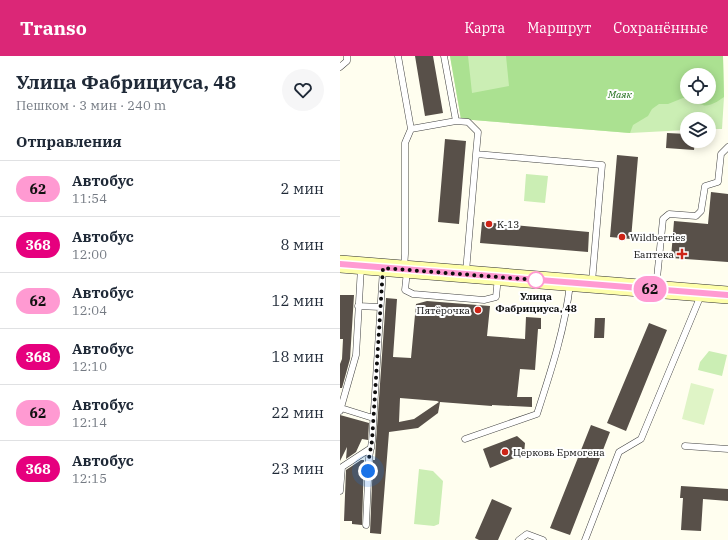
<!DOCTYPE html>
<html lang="ru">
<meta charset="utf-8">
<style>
body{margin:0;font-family:"IBM Plex Serif",serif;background:#f6f6f7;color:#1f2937;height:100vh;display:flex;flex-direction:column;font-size:15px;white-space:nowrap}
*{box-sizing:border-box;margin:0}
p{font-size:13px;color:#747a83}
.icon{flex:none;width:22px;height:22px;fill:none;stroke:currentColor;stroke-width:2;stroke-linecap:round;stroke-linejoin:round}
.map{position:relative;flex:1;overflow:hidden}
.drawer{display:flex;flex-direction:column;background:#fff;width:340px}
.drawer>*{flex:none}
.badge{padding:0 8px;border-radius:13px;font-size:14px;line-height:26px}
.controls{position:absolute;left:340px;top:12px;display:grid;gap:8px}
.controls a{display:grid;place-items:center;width:36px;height:36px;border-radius:50%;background:#fff;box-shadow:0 2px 10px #0003;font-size:20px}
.you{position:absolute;width:20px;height:20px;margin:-10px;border:3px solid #fff;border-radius:50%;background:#1a73e8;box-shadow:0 0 0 6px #1a73e833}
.map>.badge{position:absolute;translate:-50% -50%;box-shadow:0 0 0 2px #fff}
h2{padding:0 16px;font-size:15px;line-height:36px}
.round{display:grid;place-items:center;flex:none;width:42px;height:42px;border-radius:21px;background:#f6f6f7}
.overview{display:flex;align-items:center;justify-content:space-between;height:68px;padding:0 16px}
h1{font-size:19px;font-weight:800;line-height:30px}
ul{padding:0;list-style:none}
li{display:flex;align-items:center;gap:12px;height:56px;padding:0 16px;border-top:1px solid #e0e1e3}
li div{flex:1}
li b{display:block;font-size:15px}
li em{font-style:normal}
li .badge{min-width:44px;font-weight:700;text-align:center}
header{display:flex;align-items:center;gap:24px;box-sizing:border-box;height:56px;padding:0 20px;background:#db2777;color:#fff}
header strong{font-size:19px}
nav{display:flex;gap:22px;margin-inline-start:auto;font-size:14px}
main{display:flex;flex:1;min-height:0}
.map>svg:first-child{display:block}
.green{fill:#cbeeb4;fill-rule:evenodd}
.forest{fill:#abe191;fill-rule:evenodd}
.pitch{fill:#dff4c6}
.building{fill:#585049;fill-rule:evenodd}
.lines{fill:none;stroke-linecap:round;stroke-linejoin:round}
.lane-casing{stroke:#414141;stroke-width:7}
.secondary-casing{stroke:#303030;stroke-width:18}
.lane{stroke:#fff;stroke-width:6}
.secondary{stroke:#feffaa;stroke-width:17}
.line-casing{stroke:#fff;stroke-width:9}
.line{stroke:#ff9ad2;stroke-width:6}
.walk{stroke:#0e0e0e;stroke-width:4;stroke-dasharray:0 7.2}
.poi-dot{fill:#cd2417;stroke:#fff;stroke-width:1.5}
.stop-dot{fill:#fff;stroke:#ff9ad2;stroke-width:2}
.labels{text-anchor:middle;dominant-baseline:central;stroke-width:4;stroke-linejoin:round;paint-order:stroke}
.park-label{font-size:10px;font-style:italic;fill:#1e6d17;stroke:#fff}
.poi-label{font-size:10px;fill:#0e0e0e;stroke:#fff;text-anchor:start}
.stop-label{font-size:10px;font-weight:bold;fill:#0e0e0e;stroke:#fff}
</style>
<header>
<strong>Transo</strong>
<nav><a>Карта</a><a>Маршрут</a><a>Сохранённые</a></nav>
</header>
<main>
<section class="drawer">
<div class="overview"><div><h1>Улица Фабрициуса, 48</h1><p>Пешком · 3 мин · 240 m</p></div><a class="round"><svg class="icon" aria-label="heart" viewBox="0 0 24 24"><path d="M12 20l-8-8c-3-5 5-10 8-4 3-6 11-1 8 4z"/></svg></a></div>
<h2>Отправления</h2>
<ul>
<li><span class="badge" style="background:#ff9ad2;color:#111">62</span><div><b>Автобус</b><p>11:54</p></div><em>2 мин</em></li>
<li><span class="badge" style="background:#e6007e;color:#fff">368</span><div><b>Автобус</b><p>12:00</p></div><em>8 мин</em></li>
<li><span class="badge" style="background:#ff9ad2;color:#111">62</span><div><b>Автобус</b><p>12:04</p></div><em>12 мин</em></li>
<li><span class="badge" style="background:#e6007e;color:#fff">368</span><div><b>Автобус</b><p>12:10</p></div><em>18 мин</em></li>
<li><span class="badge" style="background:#ff9ad2;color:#111">62</span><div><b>Автобус</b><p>12:14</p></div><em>22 мин</em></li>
<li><span class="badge" style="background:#e6007e;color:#fff">368</span><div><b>Автобус</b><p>12:15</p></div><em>23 мин</em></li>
</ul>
</section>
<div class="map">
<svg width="388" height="484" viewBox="0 0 388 484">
<rect width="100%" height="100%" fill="#fffeef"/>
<path class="green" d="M110,0H383L384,41L382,73H369V63H347V74L290,77L121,63ZM347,19H369V41H347Z
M186,118L208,120L205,147L184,145Z
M369,295L387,299L382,320L358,314L360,306Z
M79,413L93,415L103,425L99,468L94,470L74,468Z"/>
<path class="forest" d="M110,0H128L132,37L169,30L166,0H383L384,41C371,50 364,54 352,42H343L328,48H319L312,53L308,60L293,69L290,77L121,63ZM347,19H369V41H347Z"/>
<path class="pitch" d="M351,327L374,333L364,369L342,363Z"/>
<path class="building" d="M75,0H93L103,57L85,60Z
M327,77L347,78V85H355L354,94L326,92Z
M105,83L126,85L119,168L98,166Z
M277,99L298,101L291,183L270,181Z
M371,136L388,138V206L331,202L334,165L368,168Z
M142,166L249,176L248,196L140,187Z
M0,239H14L10,303L2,332H0V308L2,303L3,283H0Z
M46,242L57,243L53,301L71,302L76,248L87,245L150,250L147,280L185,283L186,261L201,262V273H198L195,314L180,313L177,341H192V351L152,349V350L100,346L98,357L78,372L49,376L41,478L30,477L33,404H35L36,385ZM60,342L97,345L99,346L74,363L59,366Z
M255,262H265L264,282H254Z
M309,267L327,274L286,375L267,367Z
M0,359L29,367L28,384L22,383L16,396L6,403L7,391L0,405Z
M251,369L270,376L230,479L210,472Z
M177,380L185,387L184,398L150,412L143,393Z
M21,404H24L22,469L12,468V465H4L6,414Z
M341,430L388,433V445L363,443L361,475L341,474L343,442H340Z
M152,443L172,452L158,484H139L135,482Z"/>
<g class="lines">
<g class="lane-casing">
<path id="lane" d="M58,0L71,73L116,65L128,66L138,76L136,98L262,109L252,226
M104,0L116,65
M0,11L7,5V0
M64,212L65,198V87L71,73
M67,215L65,234L73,238L144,244L156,241L158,221
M126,216L136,98
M316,232L323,163L329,158L356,160L361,155L365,130L378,126L381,98L388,91
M18,250L40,251
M1,352L33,362
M0,355L16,299L21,211
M125,383L197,358C211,315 225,273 230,228
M345,390L388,393
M0,435L2,411L31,392
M26,469L29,402L32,385L43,213
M179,484L187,478L203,484
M245,484L279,396L301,383L361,239"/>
</g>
<g class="secondary-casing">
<path id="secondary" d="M0,208L388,239"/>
</g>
<use href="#lane" class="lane"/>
<use href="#secondary" class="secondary"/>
</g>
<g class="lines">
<g class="line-casing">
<path id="line" d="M0,208L388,239"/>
</g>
<use href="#line" class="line"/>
<path class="walk" d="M28,415L29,402L32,385L43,212L196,224"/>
</g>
<g class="poi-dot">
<circle cx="149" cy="168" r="4"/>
<circle cx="282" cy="181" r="4"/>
<path d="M340 192h4v4h4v4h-4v4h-4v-4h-4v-4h4z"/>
<circle cx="138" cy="254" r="4"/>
<circle cx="165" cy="396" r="4"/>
</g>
<circle class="stop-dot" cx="196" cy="224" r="8"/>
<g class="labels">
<g class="park-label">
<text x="280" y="38">Маяк</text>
</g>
<g class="poi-label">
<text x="157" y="168">K-13</text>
<text x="290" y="181">Wildberries</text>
<text x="334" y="198" text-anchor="end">Еаптека</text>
<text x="130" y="254" text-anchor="end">Пятёрочка</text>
<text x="173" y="396">Церковь Ермогена</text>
</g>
<g class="stop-label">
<text x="196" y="240">Улица<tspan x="196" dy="12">Фабрициуса, 48</tspan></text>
</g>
</g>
</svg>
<div class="controls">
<a><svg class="icon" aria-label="locate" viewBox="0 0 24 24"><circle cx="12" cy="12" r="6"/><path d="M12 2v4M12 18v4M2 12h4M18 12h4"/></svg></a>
<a><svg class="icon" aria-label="layers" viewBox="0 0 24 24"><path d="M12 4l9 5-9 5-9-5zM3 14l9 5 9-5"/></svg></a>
</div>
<div class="you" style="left:28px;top:415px"></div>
<b class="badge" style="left:310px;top:233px;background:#ff9ad2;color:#111">62</b>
</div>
</main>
